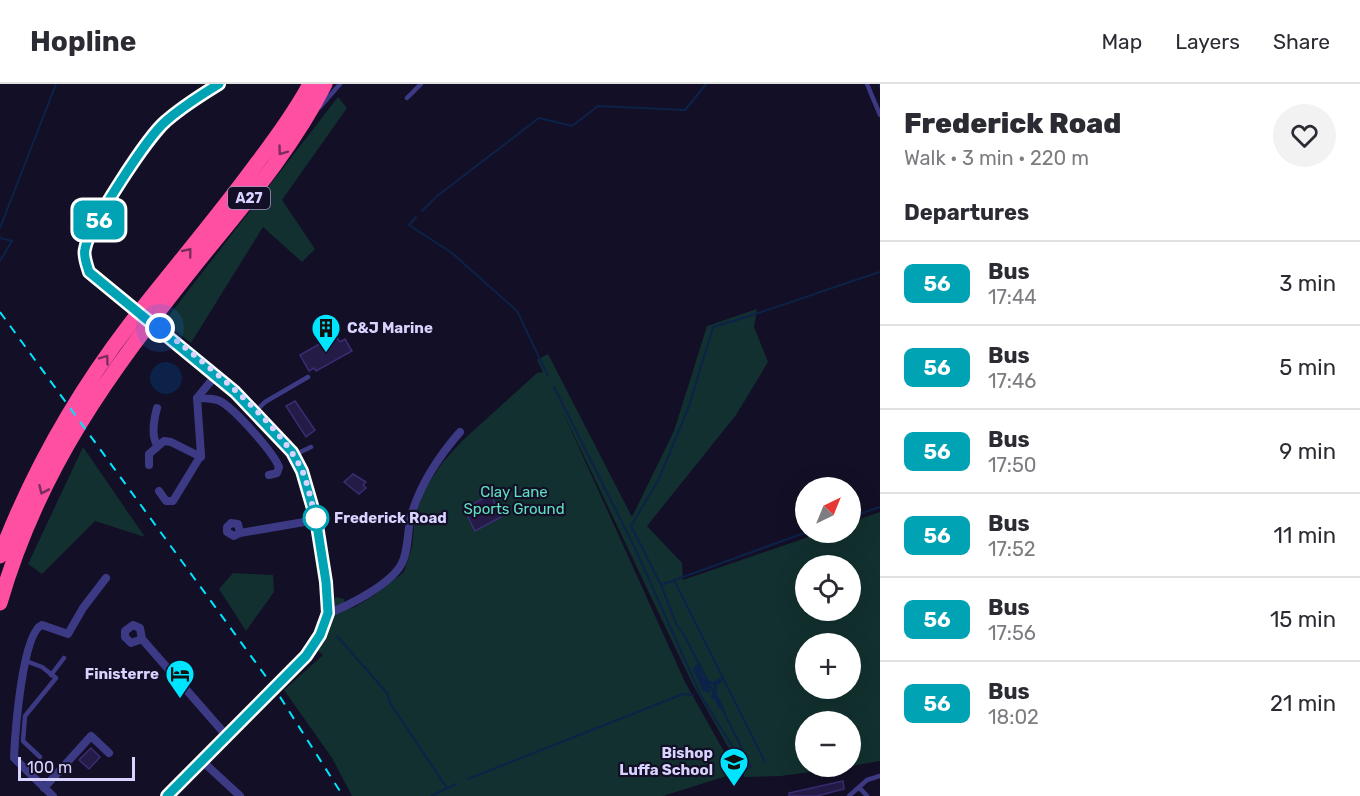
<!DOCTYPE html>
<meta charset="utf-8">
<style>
body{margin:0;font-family:Rubik,sans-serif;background:#f2f2f3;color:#2b2b33;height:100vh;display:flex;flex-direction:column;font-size:22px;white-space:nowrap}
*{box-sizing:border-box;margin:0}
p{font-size:20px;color:#7c7c81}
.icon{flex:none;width:33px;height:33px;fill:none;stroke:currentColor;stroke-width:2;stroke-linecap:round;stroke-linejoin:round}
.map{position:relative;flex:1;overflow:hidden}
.drawer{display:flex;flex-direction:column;background:#fff;width:480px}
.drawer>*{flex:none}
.badge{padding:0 12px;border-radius:9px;font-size:21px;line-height:39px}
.needle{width:39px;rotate:43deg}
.tools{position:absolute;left:795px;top:393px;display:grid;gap:12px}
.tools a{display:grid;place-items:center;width:66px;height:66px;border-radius:50%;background:#fff;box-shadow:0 6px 24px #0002;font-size:30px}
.scale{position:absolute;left:18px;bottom:15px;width:117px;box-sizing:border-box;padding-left:6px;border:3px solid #d9d4ff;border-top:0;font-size:16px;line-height:21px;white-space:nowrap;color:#d9d4ff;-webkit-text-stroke:4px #130f26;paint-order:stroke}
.you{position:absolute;width:30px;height:30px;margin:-15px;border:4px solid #fff;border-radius:50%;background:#1a73e8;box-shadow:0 0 0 9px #1a73e833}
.map>.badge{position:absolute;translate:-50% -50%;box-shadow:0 0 0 3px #fff}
h2{padding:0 24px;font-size:22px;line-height:54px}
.round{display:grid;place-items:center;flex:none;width:63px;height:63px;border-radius:32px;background:#f2f2f3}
.headline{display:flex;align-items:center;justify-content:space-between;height:102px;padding:0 24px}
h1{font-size:28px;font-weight:800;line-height:45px}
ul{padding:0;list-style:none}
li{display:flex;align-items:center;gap:18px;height:84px;padding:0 24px;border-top:2px solid #e1e1e2}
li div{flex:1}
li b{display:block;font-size:22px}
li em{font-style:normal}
li .badge{min-width:66px;font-weight:700;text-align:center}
header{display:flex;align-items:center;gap:36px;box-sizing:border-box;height:84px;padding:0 30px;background:#fff;border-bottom:2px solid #e1e1e2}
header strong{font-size:28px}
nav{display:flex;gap:33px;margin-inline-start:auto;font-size:21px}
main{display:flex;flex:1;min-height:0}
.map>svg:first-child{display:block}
.green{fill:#12302f;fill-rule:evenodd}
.water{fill:#0c2248}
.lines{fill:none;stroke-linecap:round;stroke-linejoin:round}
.stream{stroke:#0c2248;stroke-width:2}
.building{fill:#241b47;stroke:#3b2d73;stroke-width:1.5}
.lane{stroke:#3d3a85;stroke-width:4.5}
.street{stroke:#3d3a85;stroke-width:8}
.secondary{stroke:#6f6bff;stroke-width:12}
.highway{stroke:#ff4fa3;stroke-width:15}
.rail{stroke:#00e5ff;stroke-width:2;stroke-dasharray:9 8;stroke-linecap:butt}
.oneway{stroke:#7d2c5e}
.line-casing{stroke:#fff;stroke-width:14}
.line{stroke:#00a3b4;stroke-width:9}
.walk{stroke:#d9d4ff;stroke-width:6;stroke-dasharray:0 10.8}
.stop-dot{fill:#fff;stroke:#00a3b4;stroke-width:3}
.labels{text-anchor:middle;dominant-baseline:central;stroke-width:4.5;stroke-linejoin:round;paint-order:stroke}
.shield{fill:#130f26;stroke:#9e99be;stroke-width:1.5}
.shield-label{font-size:14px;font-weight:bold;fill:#d9d4ff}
.poi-label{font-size:15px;font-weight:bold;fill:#d9d4ff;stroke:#130f26;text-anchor:end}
.park-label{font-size:15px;fill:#5fe0c0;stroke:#130f26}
.stop-label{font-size:15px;font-weight:bold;fill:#d9d4ff;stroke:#130f26;text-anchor:start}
</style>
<header>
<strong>Hopline</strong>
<nav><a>Map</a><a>Layers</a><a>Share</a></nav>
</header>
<main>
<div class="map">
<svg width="880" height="712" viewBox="0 0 880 712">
<rect width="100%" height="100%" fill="#130f26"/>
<path class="green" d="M338,13L347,24L282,116L315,165L302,178L263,143L191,259L164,238Z
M757,225L754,243L768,278L736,331L647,442L682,479L683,496L820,449L850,448L851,438L880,428V677L851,682L850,638H806V682L846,683L781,692L745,693L693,601L561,324L685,598L736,689L663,712H352L332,674L284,606L323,571L317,566L327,551L335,513L344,515L345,526L355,523L373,512L404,488L412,463L415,432L425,405L442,379L462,357L537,289L543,288L537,276L548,270L632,433L674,347L707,242ZM806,482H850V526H806ZM806,560H850V604H806Z
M83,363L145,453L95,437L42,490L28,480Z
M233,489L273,491L274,508L246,547L219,505Z"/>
<path class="water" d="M150 294a16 16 0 1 1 32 0a16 16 0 1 1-32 0Z
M699,578C701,588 702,595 712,598L722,593L724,596L717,601V610L724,624L719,625L715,616L710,613L714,608L713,600H709L710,609L703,607L693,585Z"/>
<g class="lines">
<path class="stream" d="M879,0L880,3
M422,127L437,112L539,34L572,42L598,22L685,26L706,0
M416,133L409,141L452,169L517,227L548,292
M0,144L56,0
M0,154L12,157L0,177
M554,303L635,464L701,612L744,681
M850,433L880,423
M674,496L765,678
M661,501L807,448
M337,552L387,609L390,619L447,704
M715,611L684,551L677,542L661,501L631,442L659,395L689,322L713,243C769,227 824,206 880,188
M722,624L751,683
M468,695L683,610L693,611
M431,712L456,700"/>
</g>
<path class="building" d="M335,251L340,258L345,255L352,267L316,287L314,284L309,287L300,271Z
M295,317L315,346L306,353L286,322Z
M353,390L366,398L363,401L366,404L359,410L344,398Z
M486,401L501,433L475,447L464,425L484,414L479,405Z
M91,664L100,673L89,685L79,676Z
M843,697L844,705L817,712H789V709Z"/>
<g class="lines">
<path class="lane" d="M867,0L880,31
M407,14L421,0
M320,23L340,0
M255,328L265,318L308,293
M294,371L311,363
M26,577L42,583L56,594L25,632L23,657L40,673
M51,591L64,574
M859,703L867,712
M849,712L867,696L880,692"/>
<path class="street" d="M197,314C205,314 213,314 220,317C235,325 273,368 279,383L277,389L269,391
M157,361C151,351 154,335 157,324
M149,381V370L164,357L171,358L201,373
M159,407L166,417H173L201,371L197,314L216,291
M240,449L238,440L231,439L227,443V448L234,452L240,449L316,436
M329,529C350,521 389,501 401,481C409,467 407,447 411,432C420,401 439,372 460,348
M142,555L131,559L125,553V547L133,541L140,544L142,555L225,650
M201,676L240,712
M44,704L91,652L109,669
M53,712L14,674C15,651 22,549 42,541L68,550L83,524L106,494"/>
<path class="secondary" d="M167,712L306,572L320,551L329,529L326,498L316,436L302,387L292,368L235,308L89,187C87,181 83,172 85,165C90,142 147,52 166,37C182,23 201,11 219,0"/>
<path class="highway" d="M0,472C32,388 75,312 130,240C172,186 217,134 257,79C276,54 295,28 310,0
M0,519C39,384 109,289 195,181C241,124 292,66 325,0"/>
<path class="rail" d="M0,228L275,605L343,712"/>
</g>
<defs><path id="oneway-chevron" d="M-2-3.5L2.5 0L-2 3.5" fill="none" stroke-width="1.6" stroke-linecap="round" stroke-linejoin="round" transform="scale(1.5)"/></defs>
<g class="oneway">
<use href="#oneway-chevron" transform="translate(282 67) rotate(126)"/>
<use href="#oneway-chevron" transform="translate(188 168) rotate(-51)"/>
<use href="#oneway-chevron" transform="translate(105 275) rotate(-54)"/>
<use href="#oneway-chevron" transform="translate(43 406) rotate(114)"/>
</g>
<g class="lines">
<g class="line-casing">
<path id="line" d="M167,712L306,572L320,551L328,529L326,498L316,435L302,387L292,368L235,308L89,188C87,181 83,172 85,165C89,142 148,52 166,37C182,23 201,11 219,0"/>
</g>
<use href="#line" class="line"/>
<path class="walk" d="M160,244C204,278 276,335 301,384C308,398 312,423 316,434"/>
</g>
<defs>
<g id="building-pin" transform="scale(1.5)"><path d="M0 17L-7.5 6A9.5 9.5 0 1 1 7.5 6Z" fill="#00e5ff" stroke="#130f26"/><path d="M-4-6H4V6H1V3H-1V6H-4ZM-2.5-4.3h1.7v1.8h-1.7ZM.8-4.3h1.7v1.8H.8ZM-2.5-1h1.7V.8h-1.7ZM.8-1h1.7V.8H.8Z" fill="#111"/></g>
<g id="hotel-pin" transform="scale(1.5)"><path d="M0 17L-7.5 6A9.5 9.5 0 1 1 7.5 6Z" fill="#00e5ff" stroke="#130f26"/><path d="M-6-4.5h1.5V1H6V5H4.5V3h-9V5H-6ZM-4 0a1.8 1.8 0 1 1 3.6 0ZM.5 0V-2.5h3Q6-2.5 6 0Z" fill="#111"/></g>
<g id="school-pin" transform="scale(1.5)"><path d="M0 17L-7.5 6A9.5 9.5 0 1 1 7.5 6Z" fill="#00e5ff" stroke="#130f26"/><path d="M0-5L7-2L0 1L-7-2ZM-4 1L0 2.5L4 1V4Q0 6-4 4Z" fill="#111"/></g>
</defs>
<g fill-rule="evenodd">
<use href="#building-pin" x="326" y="244"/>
<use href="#hotel-pin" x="180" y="590"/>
<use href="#school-pin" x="734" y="678"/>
</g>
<circle class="stop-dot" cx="316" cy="434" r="12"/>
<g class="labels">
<rect class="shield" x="228" y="103" width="42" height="22" rx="4.5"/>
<g class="shield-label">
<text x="249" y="114">A27</text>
</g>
<g class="poi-label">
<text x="347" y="244" text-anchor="start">C&amp;J Marine</text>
<text x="159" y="590">Finisterre</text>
<text x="713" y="669">Bishop<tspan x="713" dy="17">Luffa School</tspan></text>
</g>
<g class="park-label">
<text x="514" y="408">Clay Lane<tspan x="514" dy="17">Sports Ground</tspan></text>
</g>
<g class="stop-label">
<text x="334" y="434">Frederick Road</text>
</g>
</g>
</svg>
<div class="tools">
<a><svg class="needle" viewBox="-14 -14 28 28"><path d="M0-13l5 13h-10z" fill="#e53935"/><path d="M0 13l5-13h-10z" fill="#7c7c81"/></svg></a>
<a><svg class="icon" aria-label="locate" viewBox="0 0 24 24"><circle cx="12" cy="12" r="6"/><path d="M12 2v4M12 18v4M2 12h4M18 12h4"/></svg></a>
<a>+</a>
<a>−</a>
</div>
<div class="scale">100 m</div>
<div class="you" style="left:160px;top:244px"></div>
<b class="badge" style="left:99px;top:136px;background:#00a3b4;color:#fff">56</b>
</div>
<section class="drawer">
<div class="headline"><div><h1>Frederick Road</h1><p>Walk · 3 min · 220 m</p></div><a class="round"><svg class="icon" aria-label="heart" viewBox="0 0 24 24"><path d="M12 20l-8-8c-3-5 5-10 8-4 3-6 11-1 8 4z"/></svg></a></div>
<h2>Departures</h2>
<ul>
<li><span class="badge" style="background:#00a3b4;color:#fff">56</span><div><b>Bus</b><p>17:44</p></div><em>3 min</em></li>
<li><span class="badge" style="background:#00a3b4;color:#fff">56</span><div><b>Bus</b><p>17:46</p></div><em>5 min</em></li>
<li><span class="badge" style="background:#00a3b4;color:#fff">56</span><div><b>Bus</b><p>17:50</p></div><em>9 min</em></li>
<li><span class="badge" style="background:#00a3b4;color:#fff">56</span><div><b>Bus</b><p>17:52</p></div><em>11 min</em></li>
<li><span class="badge" style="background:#00a3b4;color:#fff">56</span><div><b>Bus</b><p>17:56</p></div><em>15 min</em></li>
<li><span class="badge" style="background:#00a3b4;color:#fff">56</span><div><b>Bus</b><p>18:02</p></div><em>21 min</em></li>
</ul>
</section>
</main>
